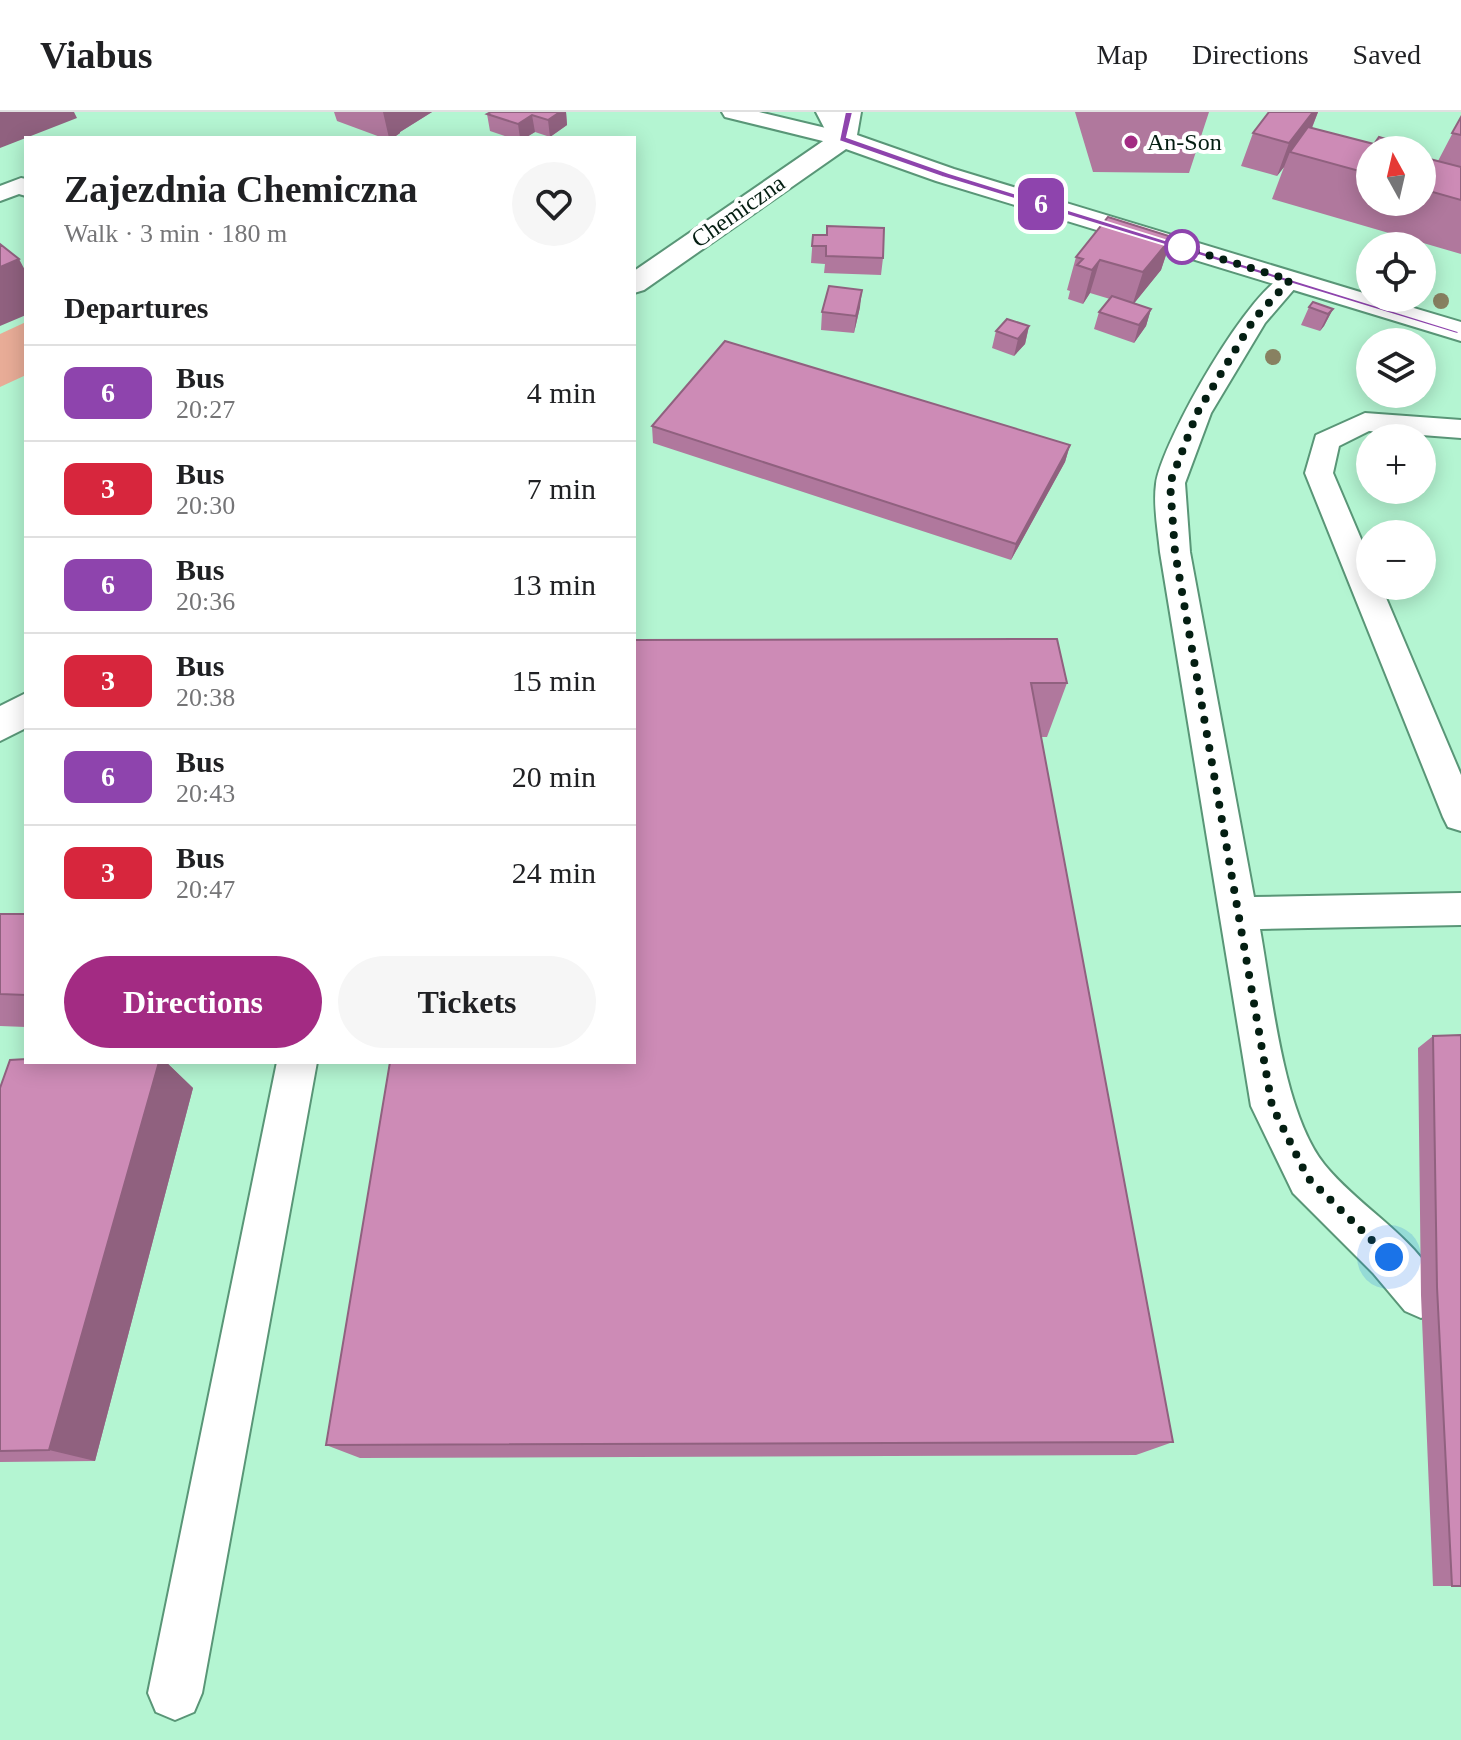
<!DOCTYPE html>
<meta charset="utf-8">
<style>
body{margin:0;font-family:"Times New Roman",serif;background:#f6f6f6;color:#202124;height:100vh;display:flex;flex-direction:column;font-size:30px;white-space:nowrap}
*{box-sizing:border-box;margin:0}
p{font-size:26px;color:#757577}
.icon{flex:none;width:44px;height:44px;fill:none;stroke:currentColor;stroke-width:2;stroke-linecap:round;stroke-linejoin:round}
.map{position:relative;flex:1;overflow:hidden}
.sheet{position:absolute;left:24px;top:24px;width:612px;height:928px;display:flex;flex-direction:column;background:#fff;border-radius:0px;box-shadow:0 4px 20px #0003}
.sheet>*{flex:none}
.badge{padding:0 16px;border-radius:12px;font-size:28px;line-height:52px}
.needle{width:52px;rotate:352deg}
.tools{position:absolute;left:1356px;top:24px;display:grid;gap:16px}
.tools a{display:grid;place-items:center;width:80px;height:80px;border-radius:50%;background:#fff;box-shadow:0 4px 20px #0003;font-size:40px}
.you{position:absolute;width:40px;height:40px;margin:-20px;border:6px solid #fff;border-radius:50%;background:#1a73e8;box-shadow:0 0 0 12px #1a73e833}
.map>.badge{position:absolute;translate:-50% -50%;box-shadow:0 0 0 4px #fff}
h2{padding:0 40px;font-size:30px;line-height:72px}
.round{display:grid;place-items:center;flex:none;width:84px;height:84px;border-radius:42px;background:#f6f6f6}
.headline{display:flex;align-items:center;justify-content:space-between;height:136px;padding:0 40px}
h1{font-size:38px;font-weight:600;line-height:60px}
.button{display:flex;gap:16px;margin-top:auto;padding:16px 40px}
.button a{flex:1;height:92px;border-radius:48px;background:#a32b83;color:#fff;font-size:32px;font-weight:600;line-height:92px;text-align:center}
.button a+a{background:#f6f6f6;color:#202124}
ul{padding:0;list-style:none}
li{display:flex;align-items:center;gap:24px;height:96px;padding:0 40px;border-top:2px solid #e0e0e0}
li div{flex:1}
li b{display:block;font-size:30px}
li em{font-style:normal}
li .badge{min-width:88px;font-weight:700;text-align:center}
header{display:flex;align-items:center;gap:48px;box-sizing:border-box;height:112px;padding:0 40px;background:#fff;border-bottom:2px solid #e0e0e0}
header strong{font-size:38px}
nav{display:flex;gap:44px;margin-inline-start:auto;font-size:28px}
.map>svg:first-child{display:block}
.green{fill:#e8ac97}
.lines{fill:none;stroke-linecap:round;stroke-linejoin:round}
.service-casing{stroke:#599677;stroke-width:4}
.minor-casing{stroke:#599677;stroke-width:4}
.service{fill:#fff;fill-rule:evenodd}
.minor{fill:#fff;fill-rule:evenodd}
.tree{fill:#888161}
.wall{fill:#b0789d}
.shaded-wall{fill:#90617f}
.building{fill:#cd8bb6;stroke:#90617f;stroke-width:2}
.line{fill:#8e44ad;stroke:#fff;stroke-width:2}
.walk{stroke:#041e12;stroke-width:8;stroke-dasharray:0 14.4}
.poi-dot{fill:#a32b83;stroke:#fff;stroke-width:3}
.stop-dot{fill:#fff;stroke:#8e44ad;stroke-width:4}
.labels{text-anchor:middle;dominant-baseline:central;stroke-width:8;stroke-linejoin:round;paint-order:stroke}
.far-poi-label{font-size:24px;fill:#041e12;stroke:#fff;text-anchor:start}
.far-street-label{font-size:24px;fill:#041e12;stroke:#fff}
</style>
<header>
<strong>Viabus</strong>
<nav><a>Map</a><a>Directions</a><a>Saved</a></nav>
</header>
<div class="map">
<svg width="1461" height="1628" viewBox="0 0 1461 1628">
<rect width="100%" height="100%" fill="#b4f5d2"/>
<path class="green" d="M26,210V263L0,275V222Z"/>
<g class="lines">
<g class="service-casing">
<path id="service" d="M722,0H759L851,22L854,27L843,34L725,5Z
M21,66L26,67V84L19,82L0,89V74Z
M1290,161L1299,163L1302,168L1265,211L1211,301L1185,371L1190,440L1254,785L1461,781V813L1260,817C1272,883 1283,1000 1324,1052C1361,1098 1421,1127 1444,1183L1437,1199L1421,1206L1405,1199L1373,1161L1293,1081L1251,994L1160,440C1158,419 1153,393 1156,372C1161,331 1252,170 1290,161Z
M1365,301L1461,308V326L1369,319L1339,334L1333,361L1370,448V474H1381L1461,663V719L1448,715L1443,705L1305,361L1316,323Z
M277,950H317L202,1581L194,1600L175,1608L156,1600L148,1581Z"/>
</g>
<g class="minor-casing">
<path id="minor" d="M816,0H861L857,23L954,57L1370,183V186H1380L1461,210V229L936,69L846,37L644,178L634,181V159L829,25Z
M26,581V616L0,629V594Z"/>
</g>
<use href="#service" class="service"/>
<use href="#minor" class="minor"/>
</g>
<g class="tree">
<circle cx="1441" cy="189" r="8"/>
<circle cx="1273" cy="245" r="8"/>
</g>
<path class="wall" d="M334,0H432L400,20V21L393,26H383L337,9Z
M491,0H566L567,13L550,25L535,20L525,26H511L490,19L487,2Z
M1075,0H1209L1189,61L1093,60Z
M1269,0H1318L1312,16L1374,32L1399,31L1396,38H1370V90H1422V45L1438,49L1461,5V142L1272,87L1284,55L1277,64L1241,54L1253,21Z
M813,123L883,146L881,163L824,161L825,152L811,151Z
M1172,125L1161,158L1134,191L1151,197L1146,214L1134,231L1094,217L1099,200L1110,187L1090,181L1083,192L1068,187L1070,179L1067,178L1076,145Z
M860,195L854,221L821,218L822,200Z
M1309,195L1333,197L1324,214L1320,219L1301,213Z
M1029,214L1025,232L1014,244L992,236L996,219Z
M652,314L1070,333L1065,350L1011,448L653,331Z
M634,528L1067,571L1047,625H1041L1173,1330L1136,1343L360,1346L326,1333Z
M0,802H26V915L0,914Z
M1433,924L1461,1474H1433L1421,1183L1418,936Z
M26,950H166L193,976L95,1349L0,1350V976Z"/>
<path class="shaded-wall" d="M0,0H74L77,6L0,36Z
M383,0H432L400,20V21L393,26H389Z
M560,0H566L567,13L550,25L548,8Z
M1313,0H1318L1310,20L1290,40L1284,55L1277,64L1289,31Z
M532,3L535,20L525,26H520L518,12Z
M1172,125L1161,158L1132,194L1143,160Z
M19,147L26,160V203L0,214V155Z
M1100,148L1090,181L1083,192L1092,158Z
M862,178L860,195L854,221L856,204Z
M1151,197L1146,214L1134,231L1139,213Z
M1333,197L1324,214L1320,219L1328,202Z
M1029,214L1025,232L1014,244L1018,227Z
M1070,333L1065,350L1011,448L1016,432Z
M159,950H166L193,976L95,1349L49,1338Z"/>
<path class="building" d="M491,0H560L548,8L532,3L518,12L487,2Z
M1269,0H1313L1289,31L1253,21Z
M1461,5V23L1452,21Z
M1308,15L1374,32L1379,25L1399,31L1395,38H1396H1370V62L1290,40Z
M1422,45L1461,55V88L1422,77Z
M1108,105L1172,125L1143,160L1100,148L1092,158L1077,153L1083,147L1076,145Z
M827,114L884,116L883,146L826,144V134H812L813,123H827Z
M0,132L19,147L0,155Z
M829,174L862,178L856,204L822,200Z
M1112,184L1151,197L1139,213L1099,200Z
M1313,190L1333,197L1328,202L1309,195Z
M1007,207L1029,214L1018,227L996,219Z
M725,229L1070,333L1016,432L652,314Z
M1057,527L1067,571H1031L1173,1330L326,1333L390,950H634V528Z
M0,802H26V883L0,882Z
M1461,923V1474H1452L1437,1175L1433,924Z
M26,947V950H159L49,1338L0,1339V976L10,948Z"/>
<path class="line" d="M845,0H853L847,25L949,61L1461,220L1457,222L942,65L839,29Z"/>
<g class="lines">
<path class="walk" d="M1182,135L1290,168L1254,207L1197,301L1170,371L1175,440L1272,994L1308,1066L1389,1145"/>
</g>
<circle class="poi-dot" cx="1131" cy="30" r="8"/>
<circle class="stop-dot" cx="1182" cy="135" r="16"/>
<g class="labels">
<g class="far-poi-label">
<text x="1147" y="30">An-Son</text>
</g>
<g class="far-street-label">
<text transform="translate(738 99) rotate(-35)">Chemiczna</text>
</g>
</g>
</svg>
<div class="tools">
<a><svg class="needle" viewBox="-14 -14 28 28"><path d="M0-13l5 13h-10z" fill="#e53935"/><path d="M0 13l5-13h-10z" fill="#757577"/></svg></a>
<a><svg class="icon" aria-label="locate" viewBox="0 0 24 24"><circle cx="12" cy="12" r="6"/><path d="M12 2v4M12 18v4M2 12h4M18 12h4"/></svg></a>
<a><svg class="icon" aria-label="layers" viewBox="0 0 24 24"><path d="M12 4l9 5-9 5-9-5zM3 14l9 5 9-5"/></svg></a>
<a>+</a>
<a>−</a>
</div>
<div class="you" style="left:1389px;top:1145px"></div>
<b class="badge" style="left:1041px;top:92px;background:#8e44ad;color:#fff">6</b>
<section class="sheet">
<div class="headline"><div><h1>Zajezdnia Chemiczna</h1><p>Walk · 3 min · 180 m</p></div><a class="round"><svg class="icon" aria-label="heart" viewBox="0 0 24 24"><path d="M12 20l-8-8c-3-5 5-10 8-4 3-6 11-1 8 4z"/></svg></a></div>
<h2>Departures</h2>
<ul>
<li><span class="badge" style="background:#8e44ad;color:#fff">6</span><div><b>Bus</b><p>20:27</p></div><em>4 min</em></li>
<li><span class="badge" style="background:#d7263d;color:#fff">3</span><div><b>Bus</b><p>20:30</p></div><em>7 min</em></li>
<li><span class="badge" style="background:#8e44ad;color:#fff">6</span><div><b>Bus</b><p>20:36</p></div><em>13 min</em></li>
<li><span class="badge" style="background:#d7263d;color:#fff">3</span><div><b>Bus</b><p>20:38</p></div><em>15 min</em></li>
<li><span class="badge" style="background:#8e44ad;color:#fff">6</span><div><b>Bus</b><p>20:43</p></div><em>20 min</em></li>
<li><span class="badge" style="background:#d7263d;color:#fff">3</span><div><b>Bus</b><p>20:47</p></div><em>24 min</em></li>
</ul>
<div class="button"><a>Directions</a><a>Tickets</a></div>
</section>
</div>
